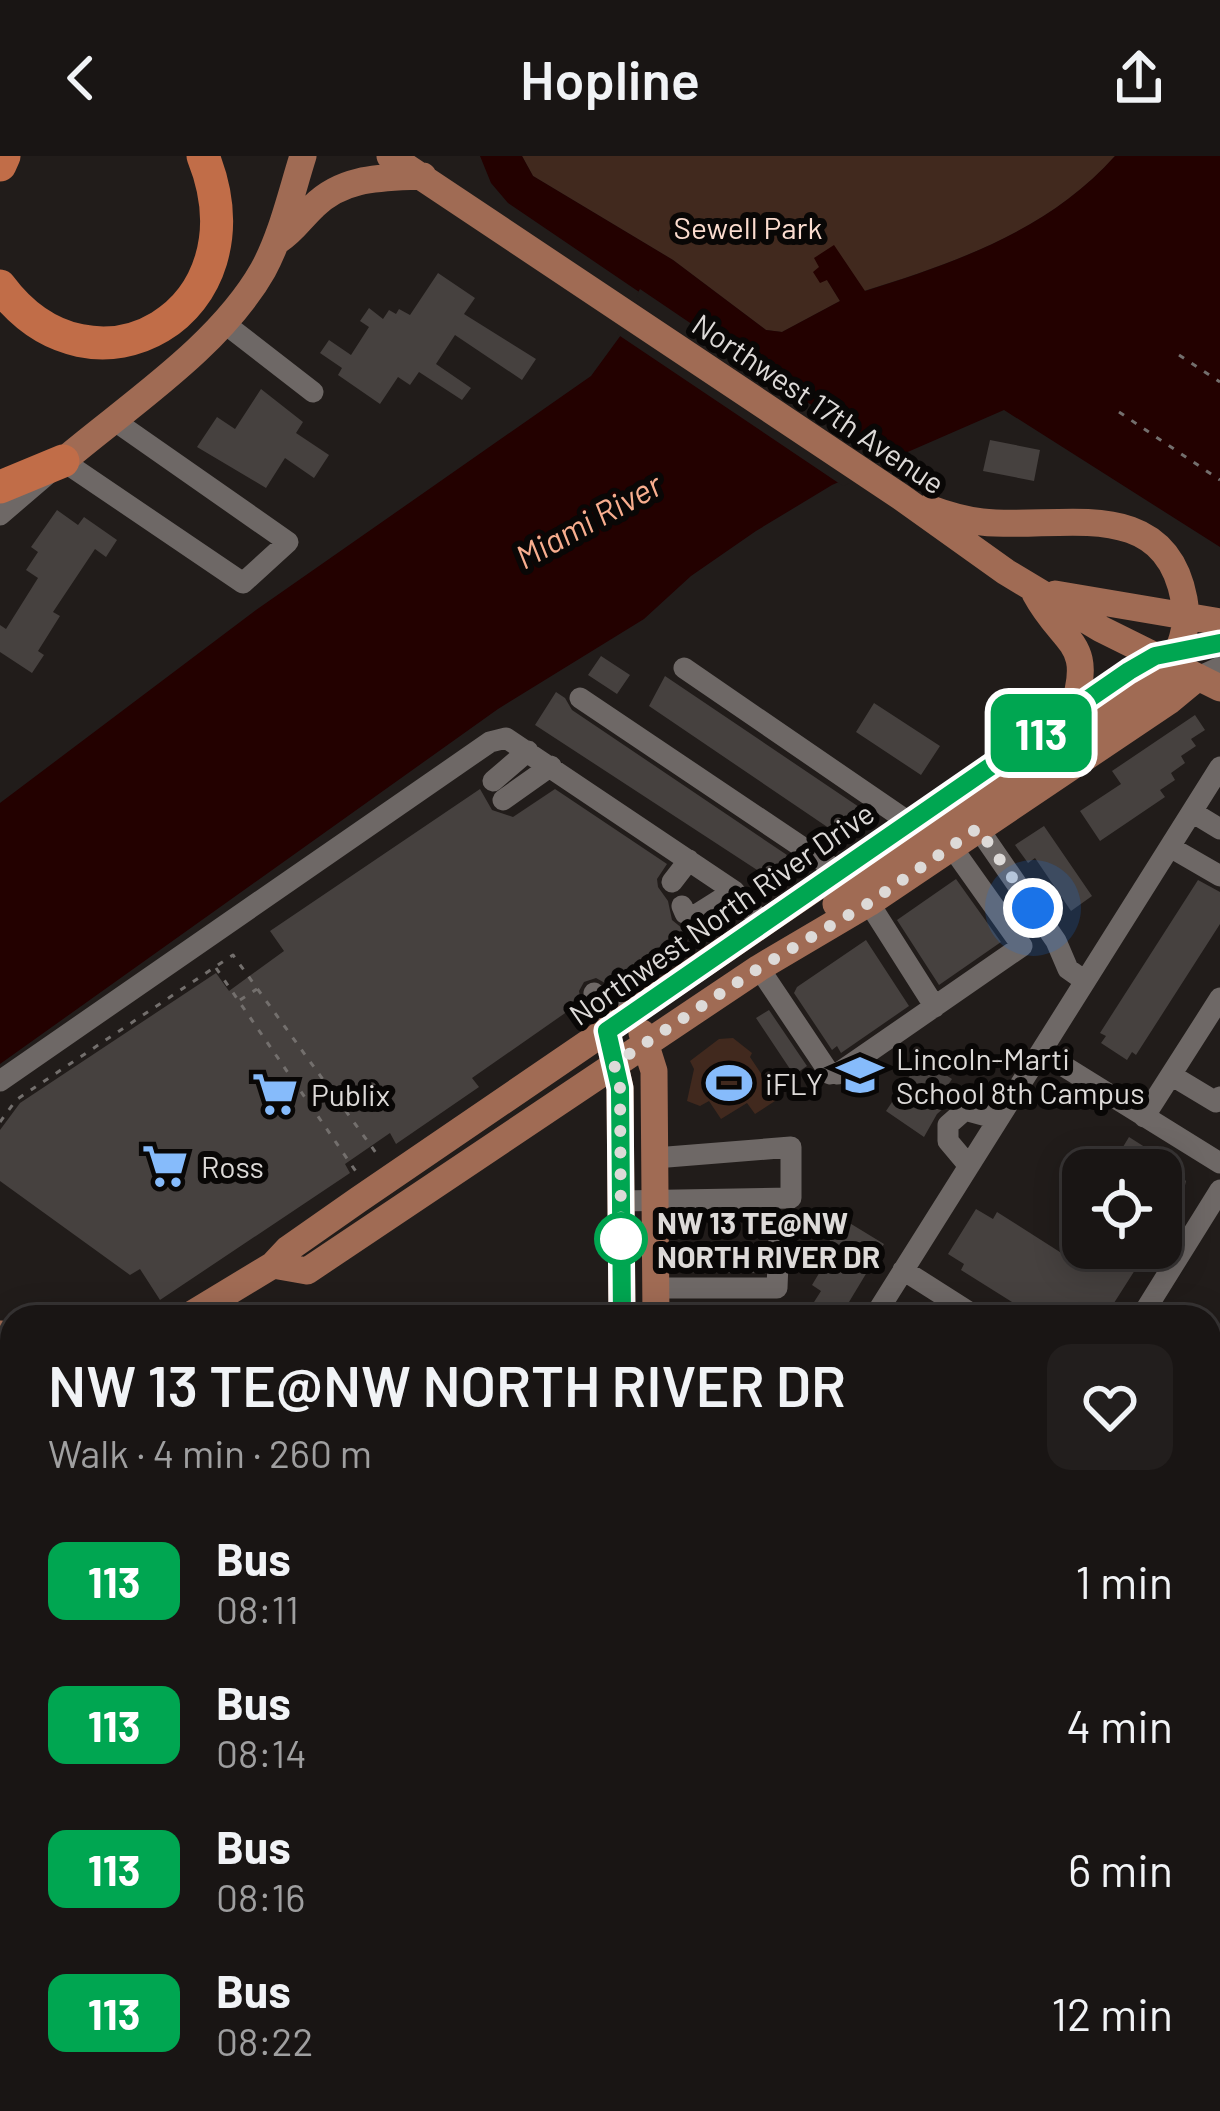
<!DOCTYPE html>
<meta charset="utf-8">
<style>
body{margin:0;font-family:Barlow,sans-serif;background:#221e1d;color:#f1f3f6;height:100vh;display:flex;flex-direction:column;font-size:45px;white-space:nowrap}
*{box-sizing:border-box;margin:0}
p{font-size:39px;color:#9f9fa0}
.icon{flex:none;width:66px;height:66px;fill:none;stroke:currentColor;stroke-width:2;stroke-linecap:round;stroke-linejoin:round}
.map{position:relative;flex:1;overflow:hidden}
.details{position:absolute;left:0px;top:1149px;width:1221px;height:807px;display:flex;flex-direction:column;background:#191514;border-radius:36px 36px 0 0;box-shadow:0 6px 30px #0003,0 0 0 3px #373434}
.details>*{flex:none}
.badge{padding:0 24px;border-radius:18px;font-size:42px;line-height:78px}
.buttons{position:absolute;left:1062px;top:993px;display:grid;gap:24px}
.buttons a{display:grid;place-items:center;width:120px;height:120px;border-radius:24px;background:#191514;box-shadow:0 6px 30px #0003,0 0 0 3px #373434;font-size:60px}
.you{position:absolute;width:60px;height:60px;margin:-30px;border:9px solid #fff;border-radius:50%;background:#1a73e8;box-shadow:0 0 0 18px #1a73e833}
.map>.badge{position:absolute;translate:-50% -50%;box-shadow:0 0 0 6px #fff}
.round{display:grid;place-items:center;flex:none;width:126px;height:126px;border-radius:24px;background:#221e1d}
.headline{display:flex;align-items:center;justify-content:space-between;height:204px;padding:0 48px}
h1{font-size:57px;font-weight:600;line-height:90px}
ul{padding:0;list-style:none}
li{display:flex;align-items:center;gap:36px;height:144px;padding:0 48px}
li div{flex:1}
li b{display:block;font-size:45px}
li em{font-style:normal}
li .badge{min-width:132px;font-weight:700;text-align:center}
header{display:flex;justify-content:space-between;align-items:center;height:156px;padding:0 48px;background:#191514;font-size:54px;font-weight:600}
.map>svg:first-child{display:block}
.green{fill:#41291e}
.water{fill:#230100}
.pier{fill:#211c1a}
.building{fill:#46413f}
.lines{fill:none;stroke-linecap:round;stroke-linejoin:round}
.path{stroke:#736f6d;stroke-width:3;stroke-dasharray:6 9;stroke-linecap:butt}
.minor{stroke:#6e6866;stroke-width:21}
.major{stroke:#a06b54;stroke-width:27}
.highway{stroke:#c16d48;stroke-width:33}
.line-casing{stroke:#fff;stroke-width:27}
.line{stroke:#00a651;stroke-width:18}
.walk{stroke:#dddad8;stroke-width:12;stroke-dasharray:0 21.6}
.stop-dot{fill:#fff;stroke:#00a651;stroke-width:6}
.labels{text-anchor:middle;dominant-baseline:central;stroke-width:12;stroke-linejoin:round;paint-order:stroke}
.park-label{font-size:30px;fill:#fbdccf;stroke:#090706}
.street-label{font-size:30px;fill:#dddad8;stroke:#090706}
.poi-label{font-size:30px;fill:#dddad8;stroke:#090706;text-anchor:start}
.stop-label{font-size:30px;font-weight:bold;fill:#dddad8;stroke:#090706;text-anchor:start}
.water-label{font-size:33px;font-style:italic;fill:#f8ae8f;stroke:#090706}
</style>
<header><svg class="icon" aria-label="back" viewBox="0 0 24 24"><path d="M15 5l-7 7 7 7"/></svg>Hopline<svg class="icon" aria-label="share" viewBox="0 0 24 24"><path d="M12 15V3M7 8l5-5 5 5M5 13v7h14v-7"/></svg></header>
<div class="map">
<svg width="1220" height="1955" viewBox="0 0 1220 1955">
<rect width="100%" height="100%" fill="#211c1a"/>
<path class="green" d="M522,0H1115C1049,74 957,106 864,135L833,90L827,124L840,145L782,176L766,174L673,104L533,20Z
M733,882L752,897L750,901L778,943L755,958L747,947L721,963L709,945L700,950L687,945L694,913L690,905L719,883Z"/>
<path class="water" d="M480,0H522L533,20L673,104L766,174L782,176L840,145L827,124L820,127L813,116L819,111L814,102L834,89L865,135C957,106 1049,74 1115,0H1220V391L1004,254L832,329L756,375L691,420L644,463L498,553L0,908V647L256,454L591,220L648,142L508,47L491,27Z"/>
<path class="pier" d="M640,133L897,307L843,330L617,178L640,143L636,140Z"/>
<path class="building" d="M438,117L475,142L464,158L536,203L522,224L455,179L436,208L471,232L462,244L419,216L410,229L398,221L380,248L338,219L342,212L320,197L329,184L351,199L369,171L360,165L369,152L383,163L389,154L396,158L399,153L410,159Z
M261,233L303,266L296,277L329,299L314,322L285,302L266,332L197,291L217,261L235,273Z
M990,284L1040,294L1034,325L983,315Z
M57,354L78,369L84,361L117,384L106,401L95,393L53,456L60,460L38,495L44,499L32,517L0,496V469L6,473L38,422L26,414L38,396L31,391Z
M601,500L630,519L617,538L588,519Z
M665,520L862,653L848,685L649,550Z
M556,536L565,542L572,554L787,699L771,723L535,569Z
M874,547L940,590L921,619L856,576Z
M1195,559L1205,574L1191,583L1196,590L1181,600L1185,607L1171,617L1175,624L1160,634L1165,641L1100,685L1080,655L1121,628L1112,615Z
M480,633L492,654L513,661L555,633L667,708L657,723L658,731L668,745L672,764L693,781L633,821L620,814L609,820L605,827L596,822L584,826L579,835L581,846L472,922L479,931L396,988L390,977L345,1008L350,1017L160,1144L140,1113L130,1119L0,1025V974L20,947L216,817L229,835L284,795L270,775Z
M1044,670L1092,740L1071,755L1035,702L1028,707L1015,689Z
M956,723L1001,786L939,829L897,764Z
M1198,724L1220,736V768L1136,899L1132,896L1127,904L1101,887L1106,880L1100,877Z
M866,784L909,850L841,897L837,890L832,894L794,837L797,831Z
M769,854L807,910L794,919L756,862Z
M921,903L952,923L946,932L953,944L937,958L924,981L886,955Z
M1129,981L1181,1014L1176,1015L1186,1025L1183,1038L1161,1073V1014H1120L1112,1009Z
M976,1053L993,1063L997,1056L1063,1098L1083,1066V1092H1149L1114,1147L1133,1161H1036L961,1114L964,1108L948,1098Z
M843,1063L884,1088L846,1151L844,1149L836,1161H820L809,1154L821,1135L812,1129L821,1114L814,1110Z
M764,1087L763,1117H689V1088Z"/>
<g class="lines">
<path class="path" d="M1179,199L1220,226
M1119,256L1220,324
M216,812L357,1017
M240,844L257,833
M0,966L16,944L233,799L379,1001
M7,1769L12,1772"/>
<path class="minor" d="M224,167L313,236
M0,359L63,305L243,427L288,386L112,263
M1168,497L1220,487
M684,512L910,667
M1198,521L1220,511
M580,542L839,716
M493,625L528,595
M503,644L551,610
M1192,656L1220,673
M978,672L1056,785L1068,813L1085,825
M1170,691L1220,720
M672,726L689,704
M869,747L935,851
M682,750L685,757L696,759L734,735
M759,812L830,918
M620,829L633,857
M594,837L607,875
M1041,896L1220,1007
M837,918L1022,790L951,690
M1171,919L1216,946L1220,941
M0,925L490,586L506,582L734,735L763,768
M1144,961L1220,842
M969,1010L948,985V969L965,954L998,963
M621,1045L791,1042V991L655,1002
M903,1114L977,1161
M656,1132H777L779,1082
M874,1161L1220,611
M1159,1161L1146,1153L1220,1034
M1209,1309L1220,1315
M12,1471L0,1490L2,1497L12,1503
M1209,1485L1220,1467
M0,1554L12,1561
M1209,1566L1220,1563
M1210,1617L1220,1614
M1209,1660L1220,1657
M1209,1812L1220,1819
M0,1827L12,1809
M1209,1850L1220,1857
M1220,1885V1891
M0,1909L12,1893
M489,1944L506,1955
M612,1944L630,1954L638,1944
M702,1944L719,1953
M1001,1955L1008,1944
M1059,1955L1065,1944"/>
<path class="major" d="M390,0L901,341L1006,416L1101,473L1220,532
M279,84C294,74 301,62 314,50C344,20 383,22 423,20
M63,305C129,249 220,190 263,114C282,79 291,38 303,0
M1035,437C1064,491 1096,484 1072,556
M1055,438L1220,466
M836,748L1155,526C1178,505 1190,474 1184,443C1164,336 1056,375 982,366C964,364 944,358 928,352
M642,877L654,915L656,1161
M612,897L620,932L622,1161
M273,1109L307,1115L759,812L869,747L1169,545L1198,521
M187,1161L273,1109L288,1093L358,1044L1155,500
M0,1178L12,1179
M0,1366L12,1347
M380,1955L387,1944"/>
<path class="highway" d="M0,9L4,0
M0,130C93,255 266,157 203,0
M0,331L63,305"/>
</g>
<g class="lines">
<g class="line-casing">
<path id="line" d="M622,1161L620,932L607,875L1129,515L1155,500L1220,487"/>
</g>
<use href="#line" class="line"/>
<path class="walk" d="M621,1083L620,932L614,908L759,812L869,747L978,672L1033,752"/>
</g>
<defs>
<g id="school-bare" transform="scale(3.6)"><path d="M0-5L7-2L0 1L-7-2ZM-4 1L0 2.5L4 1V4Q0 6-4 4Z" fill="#86bbfb" stroke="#090706" stroke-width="2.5" paint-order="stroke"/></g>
<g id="stadium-bare" transform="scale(3.6)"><path d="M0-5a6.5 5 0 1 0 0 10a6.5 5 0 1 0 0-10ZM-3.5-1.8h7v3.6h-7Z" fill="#86bbfb" stroke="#090706" stroke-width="2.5" paint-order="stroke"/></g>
<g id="supermarket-bare" transform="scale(3.6)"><path d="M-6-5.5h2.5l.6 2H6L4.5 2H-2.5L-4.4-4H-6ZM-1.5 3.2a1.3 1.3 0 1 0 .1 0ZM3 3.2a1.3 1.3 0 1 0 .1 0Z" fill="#86bbfb" stroke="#090706" stroke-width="2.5" paint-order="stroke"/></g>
</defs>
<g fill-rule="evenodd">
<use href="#school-bare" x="860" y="919"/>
<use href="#stadium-bare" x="729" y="927"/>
<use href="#supermarket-bare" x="275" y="938"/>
<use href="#supermarket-bare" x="165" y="1010"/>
</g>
<circle class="stop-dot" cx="621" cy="1083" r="24"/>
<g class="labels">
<g class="park-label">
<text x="748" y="71">Sewell Park</text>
</g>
<g class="street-label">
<text transform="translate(819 247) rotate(34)">Northwest 17th Avenue</text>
<text transform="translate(721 757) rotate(-35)">Northwest North River Drive</text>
</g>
<g class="poi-label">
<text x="896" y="902">Lincoln-Marti<tspan x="896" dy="34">School 8th Campus</tspan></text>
<text x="765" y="927">iFLY</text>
<text x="311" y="938">Publix</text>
<text x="201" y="1010">Ross</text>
</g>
<g class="stop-label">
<text x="657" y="1066">NW 13 TE@NW<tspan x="657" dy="34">NORTH RIVER DR</tspan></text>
</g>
<g class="water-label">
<text transform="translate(588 364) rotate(-29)">Miami River</text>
</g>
</g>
</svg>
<div class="buttons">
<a><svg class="icon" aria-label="locate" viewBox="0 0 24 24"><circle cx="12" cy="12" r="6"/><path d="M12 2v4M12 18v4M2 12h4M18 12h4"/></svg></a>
</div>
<div class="you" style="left:1033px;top:752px"></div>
<b class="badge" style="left:1041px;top:577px;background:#00a651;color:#fff">113</b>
<section class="details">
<div class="headline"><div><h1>NW 13 TE@NW NORTH RIVER DR</h1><p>Walk · 4 min · 260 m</p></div><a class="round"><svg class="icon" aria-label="heart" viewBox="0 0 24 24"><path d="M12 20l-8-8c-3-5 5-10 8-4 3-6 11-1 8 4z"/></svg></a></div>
<ul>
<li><span class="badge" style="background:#00a651;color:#fff">113</span><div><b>Bus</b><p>08:11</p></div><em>1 min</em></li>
<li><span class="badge" style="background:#00a651;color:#fff">113</span><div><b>Bus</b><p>08:14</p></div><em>4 min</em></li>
<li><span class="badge" style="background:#00a651;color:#fff">113</span><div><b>Bus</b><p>08:16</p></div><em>6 min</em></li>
<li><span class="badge" style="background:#00a651;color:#fff">113</span><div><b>Bus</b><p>08:22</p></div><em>12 min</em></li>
</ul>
</section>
</div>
